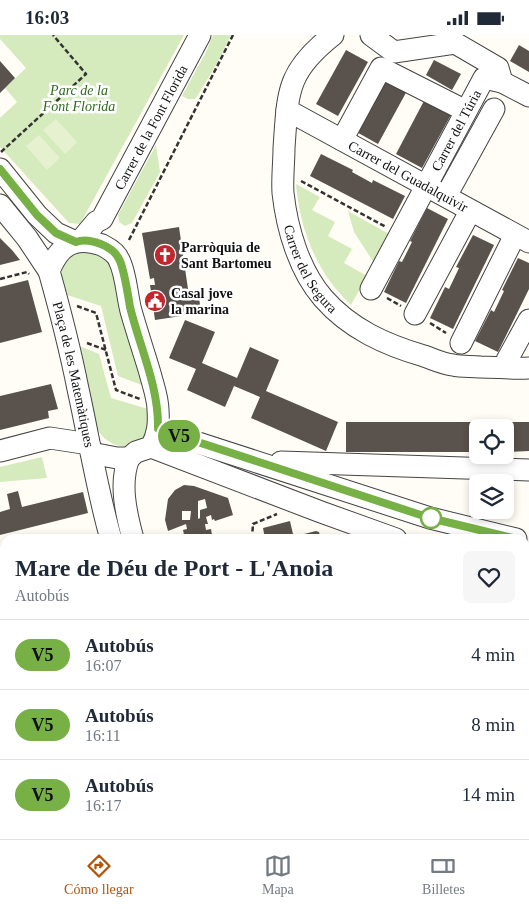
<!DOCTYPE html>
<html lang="es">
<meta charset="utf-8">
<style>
body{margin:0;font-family:"Times New Roman",serif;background:#f6f6f7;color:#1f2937;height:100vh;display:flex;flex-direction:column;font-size:19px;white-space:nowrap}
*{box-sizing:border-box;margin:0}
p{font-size:16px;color:#747a83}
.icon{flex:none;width:28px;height:28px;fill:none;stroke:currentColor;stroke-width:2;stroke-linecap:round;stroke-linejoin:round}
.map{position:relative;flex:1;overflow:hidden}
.sheet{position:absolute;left:0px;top:499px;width:530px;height:306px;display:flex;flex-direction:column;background:#fff;border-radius:15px 15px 0 0;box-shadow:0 2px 8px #0003}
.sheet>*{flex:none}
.badge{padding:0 10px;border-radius:16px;font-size:18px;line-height:32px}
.tools{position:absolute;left:469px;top:384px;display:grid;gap:10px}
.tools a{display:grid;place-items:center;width:45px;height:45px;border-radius:8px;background:#fff;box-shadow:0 2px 8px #0003;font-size:25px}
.map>.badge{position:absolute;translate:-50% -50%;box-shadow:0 0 0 2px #fff}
.round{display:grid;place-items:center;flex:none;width:52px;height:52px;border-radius:8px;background:#f6f6f7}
.head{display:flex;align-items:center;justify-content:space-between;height:85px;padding:0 15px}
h1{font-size:24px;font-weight:700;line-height:38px}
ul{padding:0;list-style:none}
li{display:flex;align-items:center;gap:15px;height:70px;padding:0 15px;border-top:1px solid #e0e1e3}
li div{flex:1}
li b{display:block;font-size:19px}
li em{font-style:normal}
li .badge{min-width:55px;font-weight:700;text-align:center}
.status{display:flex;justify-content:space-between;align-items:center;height:35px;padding:0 25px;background:#fff;direction:ltr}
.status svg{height:14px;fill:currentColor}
.tab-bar{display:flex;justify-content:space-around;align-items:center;height:70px;border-top:1px solid #e0e1e3;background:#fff;font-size:14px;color:#747a83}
.tab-bar a{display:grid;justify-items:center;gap:2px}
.tab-bar .selected{color:#b45309}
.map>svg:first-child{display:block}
.green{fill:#d5ebbd}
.pitch{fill:#e6f2cf}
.building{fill:#5a524d;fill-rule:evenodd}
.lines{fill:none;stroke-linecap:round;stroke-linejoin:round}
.minor-casing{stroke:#444;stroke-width:23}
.path{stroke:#333;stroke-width:2.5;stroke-dasharray:5 2.5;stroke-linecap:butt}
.minor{stroke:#fff;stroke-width:21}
.line-casing{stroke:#fff;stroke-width:11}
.line{stroke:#77b045;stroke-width:8}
.stop-dot{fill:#fff;stroke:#77b045;stroke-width:2.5}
.labels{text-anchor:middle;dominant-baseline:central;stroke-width:5;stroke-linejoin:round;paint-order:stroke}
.park-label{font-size:14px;font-style:italic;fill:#2f6b1f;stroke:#fff}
.street-label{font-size:14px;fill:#111;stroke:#fff}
.poi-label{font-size:14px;font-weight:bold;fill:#111;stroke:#fff;text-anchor:start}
</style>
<div class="status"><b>16:03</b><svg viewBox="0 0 49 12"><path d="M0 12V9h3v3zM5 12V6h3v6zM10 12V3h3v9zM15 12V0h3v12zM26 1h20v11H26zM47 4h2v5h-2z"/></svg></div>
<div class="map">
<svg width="529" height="804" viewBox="0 0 529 804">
<rect width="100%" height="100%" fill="#fffdf5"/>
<path class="green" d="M0,0H184L80,189L69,188L0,112V83L17,67L5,53L26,33L0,4Z
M213,0H231L216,30L198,60L195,64H188L182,61L206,17Z
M156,110L160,137L132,188L125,191L119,187L118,180Z
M296,149L320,162L312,175L335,187L328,201L352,214L344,228L367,241L351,270C317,238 300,196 296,149Z
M348,176L389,199L374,228L354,197Z
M89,215L109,226L113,234L142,350L118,341L101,271L64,259C58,235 62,219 89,215Z
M77,310L99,319L111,363L148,374C149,377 150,382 150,386C148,416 113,420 98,395Z
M42,422L47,443L0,447V432Z
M525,637L529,638V804H403L386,800H525Z"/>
<path class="pitch" d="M56,84L77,107L65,119L43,95Z
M39,100L60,123L47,135L26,111Z"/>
<path class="building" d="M519,10L529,16V37L510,26Z
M346,15L368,27L338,81L316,69Z
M434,25L461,39L452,55L426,40Z
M0,26L15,43L0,58Z
M384,40L408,54L378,109L353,95Z
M425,64L452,78L422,133L396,119Z
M321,119L353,135L352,137L372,148L373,145L405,161L393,184L310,141Z
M427,173L448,184L406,268L384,257L399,226L402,227L412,207L410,206Z
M179,192L188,254H198L201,278L155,285L150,250H155L154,243L150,244L142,198Z
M473,200L494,210L453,294L430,283L445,252L449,254L459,233L456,232Z
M0,203L12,215L20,225L0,230Z
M518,223L529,228V254L498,317L475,306L491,275L494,277L504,256L502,255Z
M28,245L42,297L0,308V252Z
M185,285L215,297L202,328L237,343L250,312L279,325L266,356L338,387L326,416L251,383L260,362L234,351L225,372L187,355L196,334L169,323Z
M51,349L58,374L48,376L49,383L0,395V361Z
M346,387H529V416L505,417V392H478V417H346Z
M184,450L194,451L228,463L233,480L215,486L214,484L212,485L211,480L206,482L208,489H205L206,495L211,494L212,500L204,502L205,504H185L183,495L187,494L186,489L168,496L165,485L168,464L175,455ZM205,464L207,473L200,475V483L198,484V466ZM182,476H191L190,485H182Z
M18,456L22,472L83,457L88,478L0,500V477L10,474L7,459Z
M290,486L293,499L288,500L289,504H282V501L276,502L277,504H265L263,493Z
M316,496L319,497L321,504H301L305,502L304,499Z
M525,566L529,568V636L525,635Z
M5,617V678L0,679V618Z
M5,682V690L0,691V683Z
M71,800H146V801L132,804H72Z
M234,800H272V804H235Z
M286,800H382L396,803L287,804Z"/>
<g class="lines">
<g class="minor-casing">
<g id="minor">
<path id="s1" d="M333,0C286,37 288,57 284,113C284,127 282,144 283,158C287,194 299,235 323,263C350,294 386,310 424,321C433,324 443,329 453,330C462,332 471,331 480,332C496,332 513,334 529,333"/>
<path d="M371,0L394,17L455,8L498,33L502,47"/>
<path id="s2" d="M287,75L529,207"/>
<path d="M342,105L381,33L466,76"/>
<path d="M0,134L37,180L56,198L76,207"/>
<path d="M446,161L494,74"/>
<path d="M0,170L27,203L49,236"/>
<path id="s3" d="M81,205L96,187L102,184L104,180L200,0"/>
<path id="s4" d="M371,254L484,43L502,47L529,61"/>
<path d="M415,279L466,184"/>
<path d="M461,308L511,208"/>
<path d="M507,325L529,285"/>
<path d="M158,395L430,483L516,504"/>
<path d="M151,412L321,477L396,504"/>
<path d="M0,416L50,403L89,409"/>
<path id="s5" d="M91,418L117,423H129L136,417L151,412C158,400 159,389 158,375C158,363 153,350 150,338C144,318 137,297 131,276C127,261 126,238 119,225C117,219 108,213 102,210C75,201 60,209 49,236C60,275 70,314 78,354C89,404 97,455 111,504"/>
<path d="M129,423C119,448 126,478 133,504"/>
<path d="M281,427L529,435"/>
<path d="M525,550L529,551"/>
<path d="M0,743L5,742"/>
<path d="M189,800L190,804"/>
<path d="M210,800V804"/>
</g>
</g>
<path class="path" d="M1,117L86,39L53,0
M301,146L386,192
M129,205L233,0
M0,244L27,237L29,239
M387,263L401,271
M77,271L96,278L116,355L140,364
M430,288L446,298
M87,308L106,315
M252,504L253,489L277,479
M0,533L5,532
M0,591L5,602
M525,651L529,652
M525,700L529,702
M525,727L529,728
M525,797L529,798"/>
<use href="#minor" class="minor"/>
</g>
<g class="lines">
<g class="line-casing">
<path id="line" d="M0,134L37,180L56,198L76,207C89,202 113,211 119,224C124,233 128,260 130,272C140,313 159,352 158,394L430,483L517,504"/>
</g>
<use href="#line" class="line"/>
</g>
<defs>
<g id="church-disc" transform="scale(1.125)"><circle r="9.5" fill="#c4262e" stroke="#fff"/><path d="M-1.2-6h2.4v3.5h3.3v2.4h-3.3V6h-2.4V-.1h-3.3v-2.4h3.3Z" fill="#fff"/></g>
<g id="civic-disc" transform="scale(1.125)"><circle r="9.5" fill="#c4262e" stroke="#fff"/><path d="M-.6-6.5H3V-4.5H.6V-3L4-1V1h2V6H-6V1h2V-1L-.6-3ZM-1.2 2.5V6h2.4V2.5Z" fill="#fff"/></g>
</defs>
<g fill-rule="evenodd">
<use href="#church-disc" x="165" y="220"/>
<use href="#civic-disc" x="155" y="266"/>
</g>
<circle class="stop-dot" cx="431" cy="483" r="10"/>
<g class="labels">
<g class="park-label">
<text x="79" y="55">Parc de la<tspan x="79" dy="16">Font Florida</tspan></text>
</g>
<g class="street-label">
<text stroke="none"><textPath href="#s3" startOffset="134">Carrer de la Font Florida</textPath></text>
<text stroke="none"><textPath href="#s4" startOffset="180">Carrer del Túria</textPath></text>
<text stroke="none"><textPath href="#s2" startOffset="138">Carrer del Guadalquivir</textPath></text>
<text stroke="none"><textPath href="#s1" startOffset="256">Carrer del Segura</textPath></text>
<text stroke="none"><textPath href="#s5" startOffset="454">Plaça de les Matemàtiques</textPath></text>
</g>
<g class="poi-label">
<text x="181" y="212">Parròquia de<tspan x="181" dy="16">Sant Bartomeu</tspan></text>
<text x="171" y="258">Casal jove<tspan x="171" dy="16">la marina</tspan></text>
</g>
</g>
</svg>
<div class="tools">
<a><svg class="icon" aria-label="locate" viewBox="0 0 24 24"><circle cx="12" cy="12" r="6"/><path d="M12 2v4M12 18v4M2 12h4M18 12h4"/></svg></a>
<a><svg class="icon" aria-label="layers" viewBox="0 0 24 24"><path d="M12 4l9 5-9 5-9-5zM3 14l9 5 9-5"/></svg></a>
</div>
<b class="badge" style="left:179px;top:401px;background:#77b045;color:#111">V5</b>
<section class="sheet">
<div class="head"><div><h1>Mare de Déu de Port - L'Anoia</h1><p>Autobús</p></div><a class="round"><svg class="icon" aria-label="heart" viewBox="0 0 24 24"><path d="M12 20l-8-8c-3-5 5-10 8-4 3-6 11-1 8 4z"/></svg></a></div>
<ul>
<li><span class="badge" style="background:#77b045;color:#111">V5</span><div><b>Autobús</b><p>16:07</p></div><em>4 min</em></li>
<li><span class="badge" style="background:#77b045;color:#111">V5</span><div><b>Autobús</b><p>16:11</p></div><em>8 min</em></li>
<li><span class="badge" style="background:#77b045;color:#111">V5</span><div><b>Autobús</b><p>16:17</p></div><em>14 min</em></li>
</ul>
</section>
</div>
<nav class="tab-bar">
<a class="selected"><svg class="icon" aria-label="directions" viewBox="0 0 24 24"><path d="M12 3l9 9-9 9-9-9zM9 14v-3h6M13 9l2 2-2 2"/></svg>Cómo llegar</a>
<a><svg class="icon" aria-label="map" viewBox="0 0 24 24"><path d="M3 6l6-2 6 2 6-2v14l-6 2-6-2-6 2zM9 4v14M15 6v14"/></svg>Mapa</a>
<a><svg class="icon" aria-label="tickets" viewBox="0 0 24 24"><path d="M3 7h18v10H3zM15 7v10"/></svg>Billetes</a>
</nav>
